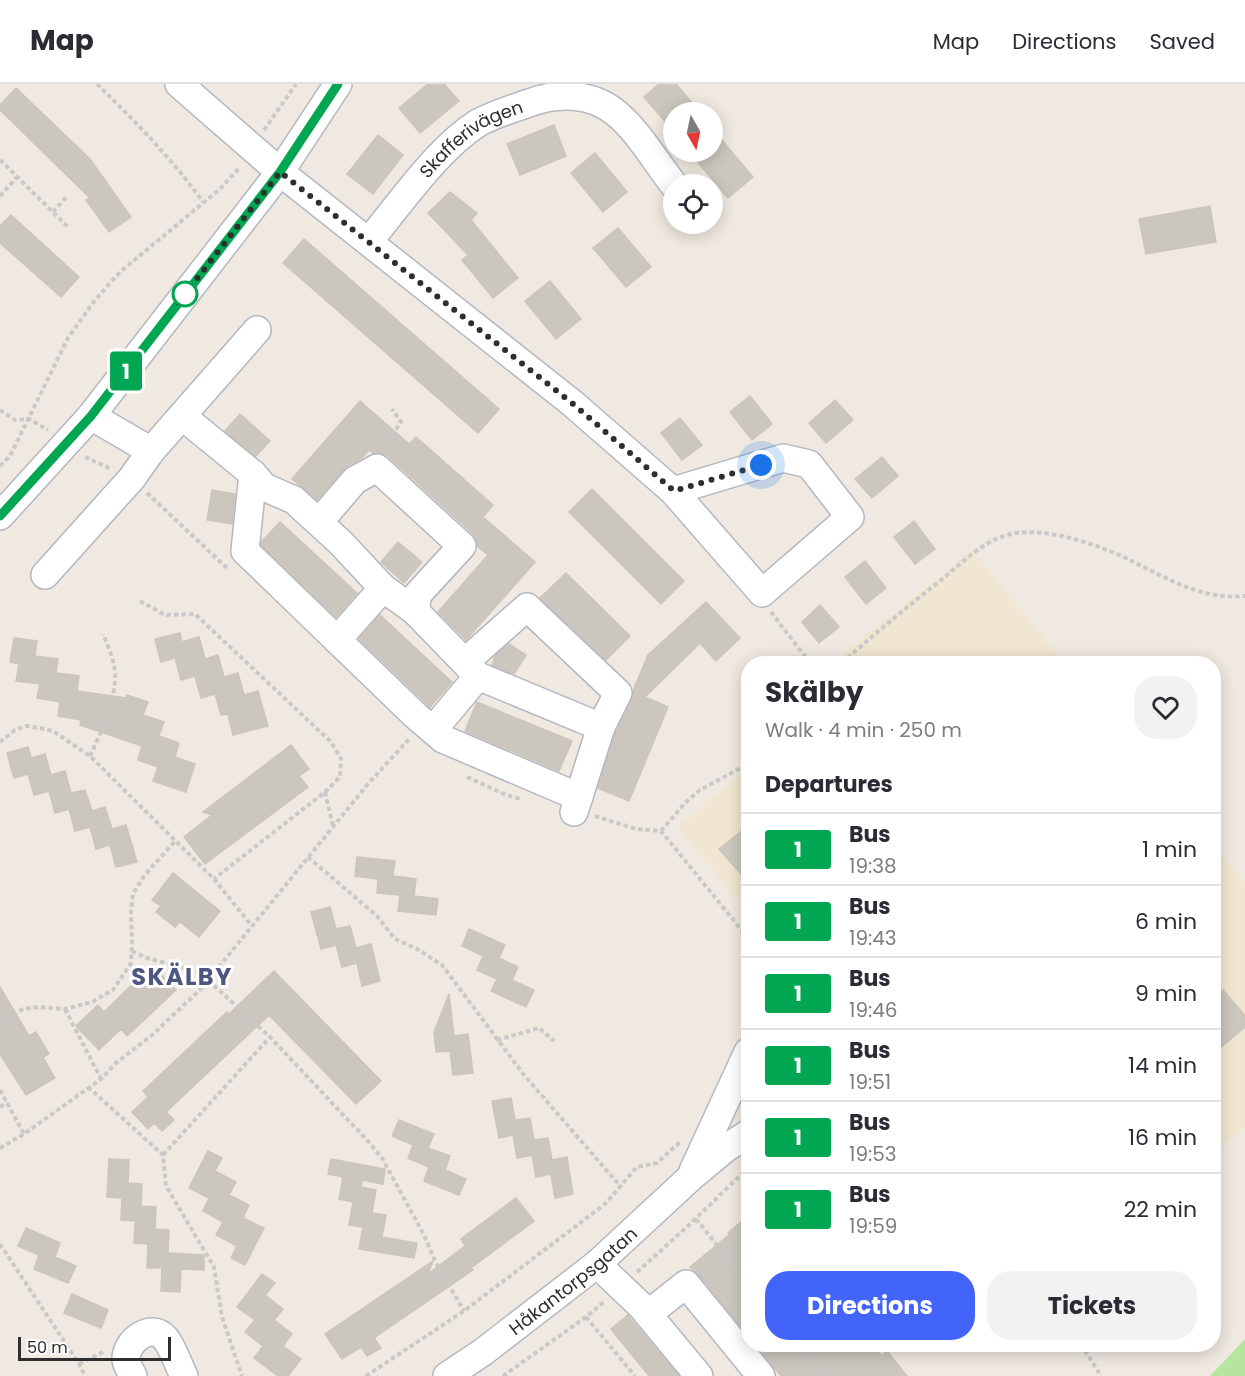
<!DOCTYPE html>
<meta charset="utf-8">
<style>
body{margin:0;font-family:Poppins,sans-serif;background:#f2f2f3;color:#2b2b33;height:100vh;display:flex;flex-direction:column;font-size:22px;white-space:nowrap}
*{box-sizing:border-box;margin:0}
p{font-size:20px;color:#7c7c81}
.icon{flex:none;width:33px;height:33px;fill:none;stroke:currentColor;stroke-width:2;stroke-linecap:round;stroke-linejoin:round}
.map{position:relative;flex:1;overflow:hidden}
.drawer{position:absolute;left:741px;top:572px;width:480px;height:696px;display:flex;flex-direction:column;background:#fff;border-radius:24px;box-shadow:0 3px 15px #0003}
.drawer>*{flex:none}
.badge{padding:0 12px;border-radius:4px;font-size:21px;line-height:39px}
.needle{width:39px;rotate:171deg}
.tools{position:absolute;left:663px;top:18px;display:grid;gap:12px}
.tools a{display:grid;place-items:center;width:60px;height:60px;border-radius:50%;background:#fff;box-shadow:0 3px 15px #0003;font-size:30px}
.scale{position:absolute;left:18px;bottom:15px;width:153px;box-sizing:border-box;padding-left:6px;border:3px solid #2e2e2e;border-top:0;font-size:16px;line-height:21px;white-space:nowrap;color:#2e2e2e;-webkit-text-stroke:4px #fff;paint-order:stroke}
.you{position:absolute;width:30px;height:30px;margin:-15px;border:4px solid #fff;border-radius:50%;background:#1a73e8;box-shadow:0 0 0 9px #1a73e833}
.map>.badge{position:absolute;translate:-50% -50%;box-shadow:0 0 0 3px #fff}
h2{padding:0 24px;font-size:22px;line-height:54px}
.round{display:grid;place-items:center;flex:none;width:63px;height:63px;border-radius:24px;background:#f2f2f3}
.overview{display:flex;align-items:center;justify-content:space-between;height:102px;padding:0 24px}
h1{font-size:28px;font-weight:700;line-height:45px}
.button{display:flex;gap:12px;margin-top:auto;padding:12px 24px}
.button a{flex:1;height:69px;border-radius:24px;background:#4264fb;color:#fff;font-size:24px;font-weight:700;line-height:69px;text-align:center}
.button a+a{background:#f2f2f3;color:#2b2b33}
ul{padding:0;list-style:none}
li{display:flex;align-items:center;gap:18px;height:72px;padding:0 24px;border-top:2px solid #e1e1e2}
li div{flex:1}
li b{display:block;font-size:22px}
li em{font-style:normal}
li .badge{min-width:66px;font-weight:700;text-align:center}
header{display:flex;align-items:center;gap:36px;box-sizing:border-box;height:84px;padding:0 30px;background:#fff;border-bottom:2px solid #e1e1e2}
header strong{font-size:28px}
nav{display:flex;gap:33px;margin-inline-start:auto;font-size:21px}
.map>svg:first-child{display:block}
.education{fill:#f0e6d1}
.green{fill:#b6e59e}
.building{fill:#cbc7bf;stroke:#cbc5ba;stroke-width:1.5}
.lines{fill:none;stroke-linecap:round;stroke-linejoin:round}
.minor-casing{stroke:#b4b7c1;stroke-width:30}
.path{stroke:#c9c9c9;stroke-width:4;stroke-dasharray:4.5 3;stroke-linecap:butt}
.minor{stroke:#fff;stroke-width:27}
.line-casing{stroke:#fff;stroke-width:14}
.line{stroke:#00a651;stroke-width:9}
.walk{stroke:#2e2e2e;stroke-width:6;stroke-dasharray:0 10.8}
.stop-dot{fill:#fff;stroke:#00a651;stroke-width:3}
.labels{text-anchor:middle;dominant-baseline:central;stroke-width:6;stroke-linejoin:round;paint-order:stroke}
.street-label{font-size:18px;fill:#2e2e2e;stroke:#fff}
.district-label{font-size:24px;font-weight:bold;letter-spacing:1.5px;fill:#4d5680;stroke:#fff}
</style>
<header>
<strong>Map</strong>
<nav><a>Map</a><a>Directions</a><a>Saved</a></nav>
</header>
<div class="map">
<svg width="1245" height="1292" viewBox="0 0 1245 1292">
<rect width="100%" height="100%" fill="#efe9e1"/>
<path class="education" d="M972,466L1065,579H831Z
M748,683V828L677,743Z
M1214,760L1245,798V1044L1214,1069Z"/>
<path class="green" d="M1245,1255V1292H1210Z"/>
<path class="building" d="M428,0H444L459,17L420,49L399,24Z
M659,0H676L700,28H674V48L644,13Z
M16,4L90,75L131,133L109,148L86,116L90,114L0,26V21Z
M554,41L566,72L520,91L507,60Z
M378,51L403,71L373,110L347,90Z
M720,54L753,93L728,114L695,75L703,68H712V60Z
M595,69L627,108L603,128L571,89Z
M450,108L477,129L471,136L518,194L493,214L462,176L468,171L428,129Z
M1210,122L1216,158L1146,170L1139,135Z
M11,131L79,193L61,213L0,159V142Z
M618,144L651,183L626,203L593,164Z
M304,155L499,325L478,349L283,179Z
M550,197L581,235L556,255L525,217Z
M750,312L772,340L752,356L730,328Z
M835,316L853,336L826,359L809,339Z
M360,317L409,360L416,353L493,421L483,433L535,478L466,556L438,528L488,471L477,462L473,450L388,372L380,369H373L369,366L362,374L347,382L317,416L292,395Z
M240,330L270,357L256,372L225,347Z
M680,334L702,361L682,376L661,349Z
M882,373L898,392L872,414L855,395Z
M592,405L684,497L661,520L569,428Z
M212,406L235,410L232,440L207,436Z
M914,437L935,465L915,480L894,453Z
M280,438L357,509L336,533L261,461L262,457Z
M398,458L422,478L404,499L381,478Z
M865,477L886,504L866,520L845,493Z
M566,489L630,552L606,576L540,514Z
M706,518L740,554L716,577L700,559L645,613L668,623L629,717L598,704L615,650L632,616L633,607L648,571Z
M820,521L839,543L819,559L802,538Z
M380,531L452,598L430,623L359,555Z
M180,549L182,558L199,553L205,575L218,571L224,593L238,589L244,611L258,607L268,642L233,651L228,630L221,631L215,610L201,614L195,592L181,596L175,574L161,578L155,555Z
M14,554L37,557L35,572L58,575L56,589L79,592L77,607L126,614L127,611L148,618L143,631L164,638L159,652L179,659L175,673L195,680L186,708L153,697L158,683L138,676L142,662L80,641L81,636L58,632L60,618L37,614L40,600L16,597L19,580L10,578Z
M509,560L526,571L514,590L492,581L495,572Z
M477,618L572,657L559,687L465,647Z
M291,661L309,685L299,692L308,703L205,780L184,753L212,731L203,728Z
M28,663L31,674L45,670L51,691L65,687L71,709L85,706L92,727L105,723L112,745L126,741L137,778L116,783L110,761L96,765L90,743L75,747L69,725L55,729L49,707L34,711L28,690L14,694L7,669Z
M748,742V798L719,765Z
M357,773L395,777L393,792L416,795L414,812L438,815L436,831L398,827L400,811L377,809L378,795L355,792Z
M173,789L220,827L199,853L180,838L175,843L156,828L161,822L152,816Z
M330,823L336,845L350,842L356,864L371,860L380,897L362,902L357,879L342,883L336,861L321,865L311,828Z
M469,845L505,861L499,874L518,883L512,896L534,906L526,923L491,907L497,895L477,886L483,872L462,862Z
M152,881L176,906L127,952L121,945L99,966L76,942L98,921L104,928Z
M274,887L381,997L356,1020L269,931L166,1028L174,1036L162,1047L154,1039L148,1045L132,1028L148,1013L143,1007L227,928L229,930Z
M0,903L29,952L36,948L49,970L43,973L55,994L26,1011L0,970Z
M1223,906L1245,932V943L1214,969V913Z
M449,910L454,952L468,950L473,989L453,991L450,967L436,968L434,948Z
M511,1014L515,1036L530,1034L534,1056L548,1054L552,1076L567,1073L573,1110L555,1114L551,1090L536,1093L532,1071L517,1074L513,1051L499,1054L492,1017Z
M399,1036L434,1050L428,1064L450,1072L445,1086L466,1095L459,1111L424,1097L429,1083L408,1074L413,1061L392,1052Z
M208,1067L222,1074L215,1087L236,1098L229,1111L249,1121L243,1134L264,1144L245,1181L231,1174L237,1162L216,1151L223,1138L203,1127L209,1114L189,1104Z
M109,1075L129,1076L128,1099L142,1100L141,1122L156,1123L155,1145L169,1146L168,1169L204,1171V1186L181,1185L180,1208L161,1207L162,1184H147L148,1160L134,1159L135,1137L121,1136L122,1114L107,1113Z
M331,1075L385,1085L383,1100L362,1096L361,1103L376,1106L372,1129L386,1131L382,1153L417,1159L414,1174L359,1165L363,1143L349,1141L353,1118L339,1115L343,1093L328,1090Z
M516,1114L534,1137L471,1184L473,1186L374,1254L381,1264L367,1272L361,1263L342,1275L325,1250L433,1177L428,1190L465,1162L461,1155Z
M748,1132V1252L698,1190L690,1183L729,1151L728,1149Z
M26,1144L60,1159L55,1173L76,1182L68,1199L34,1185L39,1171L18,1162Z
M262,1190L275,1199L265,1211L283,1225L274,1236L292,1250L283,1262L301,1275L288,1292H278L254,1274L263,1262L245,1248L255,1236L237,1223Z
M72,1210L108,1226L101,1244L64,1229Z
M628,1231L629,1233L679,1292H649L611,1245Z
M771,1260H872L882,1272L887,1267L907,1292H781L762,1268Z"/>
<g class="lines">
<g class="minor-casing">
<g id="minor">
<path d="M179,0L280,88L572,319L673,407L783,374L809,380L850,433L762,509L673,407"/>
<path id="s1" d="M369,157C400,120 437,65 478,39C494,30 512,25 529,19C558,8 592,9 616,29C639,48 655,77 674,101"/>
<path d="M91,332L151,367L257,246"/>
<path d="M182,332L253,390L264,403L294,416L341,459L383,504L415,527L478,592L601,643L618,609L527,523L466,577"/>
<path d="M253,390L245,467L416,632L443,655L579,713"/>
<path d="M0,432L91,332L280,88L338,0"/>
<path d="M319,438L355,396L377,384L462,462L418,510L415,527"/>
<path d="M45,491L132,394L151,367"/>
<path d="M337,556L383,504"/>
<path d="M433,646L478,592"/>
<path d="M574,728L601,643"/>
<path d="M693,1087L748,968"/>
<path d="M597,1180L641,1222L699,1292"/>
<path d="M648,1230L686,1200L761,1292"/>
<path d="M133,1292C131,1287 126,1281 126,1275C126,1257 151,1238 165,1254C172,1262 179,1282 184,1292"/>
<path id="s2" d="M447,1292L483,1268L597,1180L690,1094L726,1064L748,1050"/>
</g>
</g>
<path class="path" d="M97,0C135,37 172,75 203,118
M264,46L296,0
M0,76L68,143
M0,112L17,93
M53,128L68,111
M0,326L15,336L29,335L48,346
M383,364L401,338L392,325
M85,373L111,385
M0,382L10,372L68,254L95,216L120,188L220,105L240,83
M147,409L227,484
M140,517L165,531L195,530L330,657L341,674L340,693L325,708L214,795
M771,528L810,579
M842,579C874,550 906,524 940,497C961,480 983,456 1011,450C1047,442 1102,462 1134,478C1170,496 1203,516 1245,512
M0,658L15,646L26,642L40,644L53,647L90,672L214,795L252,842
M90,672C101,648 120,608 114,581C112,571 107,560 103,550
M467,693L506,711L521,715
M325,708L333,742
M595,732L636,745L661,747L748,854
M661,747L686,718L700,706L748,680
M308,773L377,832L395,855L419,866L442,881L524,991L621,1103
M132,867L147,874L195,887L208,896L270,953L366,1055L382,1074L424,1151L435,1177L464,1227
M65,925L101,995
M0,939L23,925L39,923L65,925L92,918L113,906L131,879L132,860L131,828L133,810L144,792L175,757
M497,956L539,944L554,957
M88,1003L163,1071L166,1102L214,1183L222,1233L242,1292
M0,1006L24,1050
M0,1023L7,1018
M0,1064L24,1050L101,995L116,979L152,951L200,906L368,700L409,655
M163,1071L270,953
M696,1135L748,1199
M0,1160L79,1280L85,1292
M637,1188L688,1142L748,1084
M586,1233L635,1292
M799,1260L825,1292
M1081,1260L1101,1292
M79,1280L105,1267
M366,1292L464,1227L605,1120L637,1083L657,1079L680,1058
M503,1292L586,1233L605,1217"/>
<use href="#minor" class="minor"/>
</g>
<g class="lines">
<g class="line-casing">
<path id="line" d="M0,432L91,332L280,88L338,0"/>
</g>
<use href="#line" class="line"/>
<path class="walk" d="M185,210L178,219L280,88L572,319L674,407L761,381"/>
</g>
<circle class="stop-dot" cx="185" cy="210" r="12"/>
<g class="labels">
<g class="street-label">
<text stroke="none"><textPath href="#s1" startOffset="147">Skafferivägen</textPath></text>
<text stroke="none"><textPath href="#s2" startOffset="158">Håkantorpsgatan</textPath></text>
</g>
<g class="district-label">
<text x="182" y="892">SKÄLBY</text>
</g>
</g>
</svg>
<div class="tools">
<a><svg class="needle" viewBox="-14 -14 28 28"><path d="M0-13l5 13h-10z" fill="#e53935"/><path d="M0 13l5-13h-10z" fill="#7c7c81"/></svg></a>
<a><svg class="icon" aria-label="locate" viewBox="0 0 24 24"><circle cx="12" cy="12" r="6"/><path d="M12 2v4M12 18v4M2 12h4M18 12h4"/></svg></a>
</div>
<div class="scale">50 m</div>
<div class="you" style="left:761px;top:381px"></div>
<b class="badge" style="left:126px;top:287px;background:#00a651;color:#fff">1</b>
<section class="drawer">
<div class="overview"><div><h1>Skälby</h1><p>Walk · 4 min · 250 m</p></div><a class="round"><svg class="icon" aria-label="heart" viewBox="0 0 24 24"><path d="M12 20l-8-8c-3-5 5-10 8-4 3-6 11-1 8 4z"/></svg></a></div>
<h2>Departures</h2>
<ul>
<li><span class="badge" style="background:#00a651;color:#fff">1</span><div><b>Bus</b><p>19:38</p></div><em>1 min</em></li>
<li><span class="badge" style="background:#00a651;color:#fff">1</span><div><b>Bus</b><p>19:43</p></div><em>6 min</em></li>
<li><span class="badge" style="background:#00a651;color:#fff">1</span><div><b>Bus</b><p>19:46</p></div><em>9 min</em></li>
<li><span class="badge" style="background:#00a651;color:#fff">1</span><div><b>Bus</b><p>19:51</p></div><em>14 min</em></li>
<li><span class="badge" style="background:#00a651;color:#fff">1</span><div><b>Bus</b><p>19:53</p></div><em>16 min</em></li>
<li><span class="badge" style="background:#00a651;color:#fff">1</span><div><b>Bus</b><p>19:59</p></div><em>22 min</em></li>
</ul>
<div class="button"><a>Directions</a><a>Tickets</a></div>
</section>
</div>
